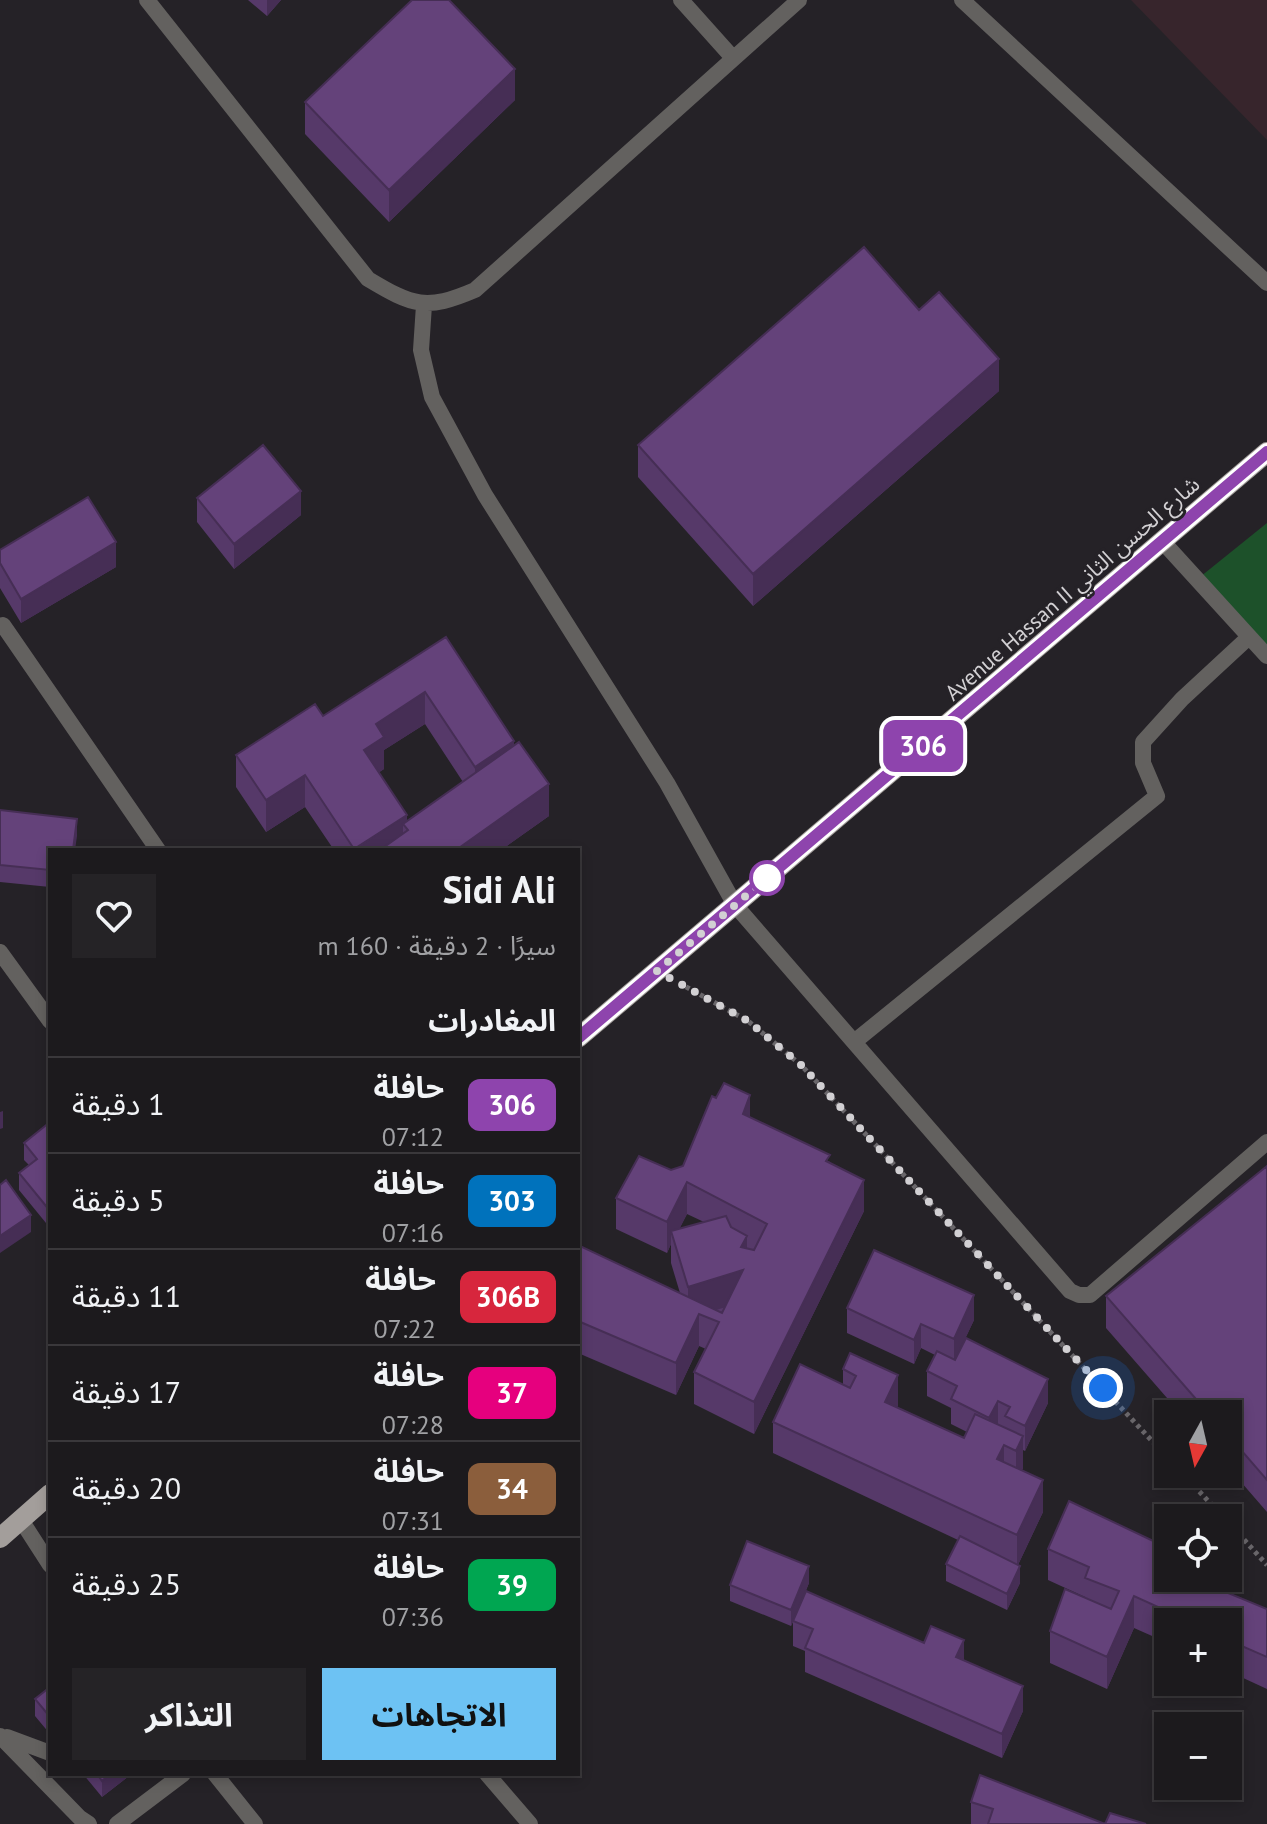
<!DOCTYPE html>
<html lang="ar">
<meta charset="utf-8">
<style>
body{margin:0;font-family:"PT Sans","Noto Sans Arabic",sans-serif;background:#252326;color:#f1f3f6;direction:rtl;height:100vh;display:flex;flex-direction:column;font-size:30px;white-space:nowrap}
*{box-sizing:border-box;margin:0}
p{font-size:26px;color:#a0a1a4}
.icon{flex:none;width:44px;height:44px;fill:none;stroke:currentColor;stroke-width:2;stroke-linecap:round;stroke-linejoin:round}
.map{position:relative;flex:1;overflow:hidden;direction:ltr}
.drawer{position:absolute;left:48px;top:848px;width:532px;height:928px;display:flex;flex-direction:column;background:#1c1a1d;border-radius:0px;box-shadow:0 4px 12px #0003,0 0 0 2px #3a383b;direction:rtl}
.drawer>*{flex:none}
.badge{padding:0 16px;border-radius:12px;font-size:28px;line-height:52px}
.needle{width:52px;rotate:188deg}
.tools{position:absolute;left:1154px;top:1400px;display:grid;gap:16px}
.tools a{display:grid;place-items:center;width:88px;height:88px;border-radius:0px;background:#1c1a1d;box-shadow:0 4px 12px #0003,0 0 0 2px #3a383b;font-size:40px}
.you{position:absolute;width:40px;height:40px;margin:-20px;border:6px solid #fff;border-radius:50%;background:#1a73e8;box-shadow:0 0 0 12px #1a73e833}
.map>.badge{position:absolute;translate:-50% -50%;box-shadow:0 0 0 4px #fff}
h2{padding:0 24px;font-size:30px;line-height:72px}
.round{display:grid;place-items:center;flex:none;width:84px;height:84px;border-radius:0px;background:#252326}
.summary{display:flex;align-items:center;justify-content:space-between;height:136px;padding:0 24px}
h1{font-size:38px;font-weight:700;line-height:60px}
.action{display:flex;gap:16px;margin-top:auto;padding:16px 24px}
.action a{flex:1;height:92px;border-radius:0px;background:#6dc2f3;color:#111;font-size:32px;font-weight:700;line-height:92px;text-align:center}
.action a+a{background:#252326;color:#f1f3f6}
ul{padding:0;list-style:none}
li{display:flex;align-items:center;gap:24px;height:96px;padding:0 24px;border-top:2px solid #3a383b}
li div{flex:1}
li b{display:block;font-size:30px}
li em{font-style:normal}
li .badge{min-width:88px;font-weight:700;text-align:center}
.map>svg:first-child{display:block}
.industrial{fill:#37252c}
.green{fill:#1d512a}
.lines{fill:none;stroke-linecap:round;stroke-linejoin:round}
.path{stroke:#69666a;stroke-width:5;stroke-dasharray:4 4;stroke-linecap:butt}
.lane{stroke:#63615f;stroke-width:16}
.street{stroke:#63615f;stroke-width:16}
.primary{stroke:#a39e9b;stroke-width:20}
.wall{fill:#563969;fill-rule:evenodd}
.shaded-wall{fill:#462e55}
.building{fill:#64427a;stroke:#462e55;stroke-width:2}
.line-casing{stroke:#fff;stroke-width:18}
.line{stroke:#8e44ad;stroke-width:12}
.walk{stroke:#d2d0d3;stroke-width:8;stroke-dasharray:0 14.4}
.stop-dot{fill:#fff;stroke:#8e44ad;stroke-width:4}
.labels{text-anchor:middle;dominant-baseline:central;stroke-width:6;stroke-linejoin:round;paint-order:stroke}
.street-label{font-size:22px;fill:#d2d0d3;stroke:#252227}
</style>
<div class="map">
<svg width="1267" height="1824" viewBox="0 0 1267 1824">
<rect width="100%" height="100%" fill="#252227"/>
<path class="industrial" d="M1131,0H1267V140Z"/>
<path class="green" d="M1267,523V650L1200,577Z"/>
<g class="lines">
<path class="path" d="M679,983L748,1021L801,1065L1168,1458
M1183,1474L1224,1518
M1228,1522L1267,1565"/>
<path class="lane" d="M147,0L368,279C413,306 426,311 475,290L799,0
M681,0L733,58
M962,0L1267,283
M424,305L421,350L432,397L485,495L667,783L735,905L1070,1291L1079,1295H1090L1267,1142
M1163,542L1267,656
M854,1042L1157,796L1143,763V742L1182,699L1249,637
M21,1520L50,1565
M0,1736L80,1818L89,1824
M7,1737L50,1753
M215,1774L255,1824
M487,1774L530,1824
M117,1824L183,1774"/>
<path class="street" d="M3,625L158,850
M0,952L50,1021"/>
<path class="primary" d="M578,1038L1267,452
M0,1538L50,1494"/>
</g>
<path class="wall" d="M248,0H281L267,16Z
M515,100L389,222L305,134V102Z
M919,310L999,391L753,606L638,477V445Z
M197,498L301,515L234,569L197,522Z
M0,550L116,567L21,623L0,588Z
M446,637L514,746L549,816L501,850H334L305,807L266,832L236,787V755L323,716ZM425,724L463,782L407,822L378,773L384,769V750Z
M0,810L77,836L50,850V887L0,882Z
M750,1117L830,1162L864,1211L754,1434L694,1404V1372L706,1349L699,1346L676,1395L578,1353V1245L680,1293L671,1263V1244L667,1253L616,1229V1198L671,1170L683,1166ZM687,1214L704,1222L679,1229Z
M50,1122V1220L46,1223L19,1190V1173L29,1165L24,1160V1143Z
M1267,1166V1512L1228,1467V1414H1181L1106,1328V1296Z
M847,1308L974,1320L962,1345L1048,1403L1025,1451L1023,1450V1468L1022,1470L1043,1512L1018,1565L1020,1583L1007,1610L946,1581V1564L958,1540L773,1453V1422L843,1384V1369L850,1353L897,1407L964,1438L967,1432L951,1424V1408L927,1396V1371L935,1355L921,1348L914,1364L847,1333Z
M1048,1549L1204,1578V1583L1267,1609V1689L1228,1671V1622H1168V1643L1134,1628L1107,1689L1050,1663V1631L1085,1597L1048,1580Z
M809,1583L798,1610L964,1660L1023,1711L1002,1758L805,1672V1651L793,1646V1622L791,1626L730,1601V1585Z
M1204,1682H1219L1216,1688Z
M50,1687V1734L35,1716V1699Z
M83,1774H129V1776L102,1797Z
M971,1802L1105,1824H971Z"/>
<path class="shaded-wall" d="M267,0H281L267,16Z
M515,69V100L389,222V190Z
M999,359V391L753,606V574Z
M301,491V515L234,569V544Z
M116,542V567L21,623V599Z
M425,692V724L384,750V769L364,782V750L376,724Z
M514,741V772L475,798V767Z
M305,775V807L266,832V800Z
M549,784V816L501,850H456Z
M407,815V829L403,824V849L354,850Z
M77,819V836L75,850H73Z
M750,1095V1127L743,1114Z
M3,1111V1128L0,1129V1112Z
M864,1180V1211L754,1434V1402Z
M687,1182V1214L674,1240L671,1231V1244L667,1253V1222Z
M50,1203V1220L46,1223V1206Z
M31,1215V1232L0,1253V1236Z
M747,1236V1268L743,1302L699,1315V1346L676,1395V1363L688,1319V1287L741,1247Z
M974,1295V1320L954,1363V1339Z
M921,1324V1348L914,1364V1340Z
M898,1375V1407L885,1402Z
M1048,1379V1403L1025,1451V1426Z
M998,1401V1426L989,1443V1418Z
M1023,1436V1468L1016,1483V1451Z
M1004,1445V1477L997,1459Z
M1043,1480V1512L1017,1567V1535Z
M809,1566V1583L791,1626V1610Z
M1020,1566V1583L1007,1610V1594Z
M1134,1596V1628L1107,1689V1657Z
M964,1640V1665L956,1657Z
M1023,1686V1711L1002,1758V1734Z
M110,1774H129V1776L102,1797V1781Z"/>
<path class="building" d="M412,0H449L515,69L389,190L305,102Z
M864,247L919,310L939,292L999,359L753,574L638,445Z
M263,445L301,491L234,544L197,498Z
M88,497L116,542L21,599L0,563V550Z
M446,637L514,741L475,767L425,692L376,724L384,737L364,750L407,815L354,849L305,775L266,800L236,755L315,704L323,716Z
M519,742L549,784L456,850H380L408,830L403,824Z
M0,810L77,819L73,850H50V870L0,865Z
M724,1083L750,1095L743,1114L830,1155L826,1161L864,1180L754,1402L694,1372L719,1322L699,1314L676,1363L578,1321V1245L722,1313L743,1270L688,1287L671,1231L726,1216L731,1227L747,1236L741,1247L754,1250L767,1224L687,1182L667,1222L616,1198L639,1156L671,1170L683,1166L712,1096L716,1098Z
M50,1122V1203L46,1206L19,1173L37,1159L24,1143Z
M1267,1166V1480L1228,1435V1414H1209L1106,1296Z
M6,1180L31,1215L0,1236V1185Z
M874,1250L974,1295L954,1339L921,1324L914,1340L847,1308Z
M966,1338L1048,1379L1025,1426L1005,1416L1010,1407L998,1401L989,1418L951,1399L957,1386L927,1371L937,1351L955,1360Z
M850,1353L898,1375L885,1402L964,1438L975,1414L1023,1436L1016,1451L1004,1445L997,1459L1043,1480L1017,1535L773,1422L800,1364L850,1388L856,1376L843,1369Z
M1069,1501L1168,1548V1578H1200L1199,1581L1267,1609V1657L1228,1640V1622H1176L1178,1616L1134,1596L1107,1657L1050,1631L1065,1589L1111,1609L1119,1591L1085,1578L1089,1567L1048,1549Z
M960,1536L1020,1566L1007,1594L946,1564Z
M747,1541L809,1566L791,1610L730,1585Z
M806,1591L924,1643L931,1626L964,1640L956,1657L1023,1686L1002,1734L805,1648L813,1629L793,1621Z
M50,1687V1717L35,1699Z
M97,1774H110L102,1781Z
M980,1775L1105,1824H988L993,1809L971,1802Z
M1110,1813L1146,1824H1105Z"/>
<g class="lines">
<g class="line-casing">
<path id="line" d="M578,1038L1267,452"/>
</g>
<use href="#line" class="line"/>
<path class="walk" d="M767,878L657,971L748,1021L801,1065L1103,1388"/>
</g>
<circle class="stop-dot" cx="767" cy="878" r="16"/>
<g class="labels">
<g class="street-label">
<text transform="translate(1072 588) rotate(-41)">Avenue Hassan II شارع الحسن الثاني</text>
</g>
</g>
</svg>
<div class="tools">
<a><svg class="needle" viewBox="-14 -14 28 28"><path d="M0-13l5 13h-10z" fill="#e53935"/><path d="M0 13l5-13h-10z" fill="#a0a1a4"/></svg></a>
<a><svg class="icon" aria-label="locate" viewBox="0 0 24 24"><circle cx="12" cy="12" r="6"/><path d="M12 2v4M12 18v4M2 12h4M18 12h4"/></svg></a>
<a>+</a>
<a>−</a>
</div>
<div class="you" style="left:1103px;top:1388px"></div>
<b class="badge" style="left:923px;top:746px;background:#8e44ad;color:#fff">306</b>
<section class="drawer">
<div class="summary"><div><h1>Sidi Ali</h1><p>سيرًا · 2 دقيقة · 160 m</p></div><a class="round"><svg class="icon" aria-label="heart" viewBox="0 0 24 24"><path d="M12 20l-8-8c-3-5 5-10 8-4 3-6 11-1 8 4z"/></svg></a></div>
<h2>المغادرات</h2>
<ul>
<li><span class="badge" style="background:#8e44ad;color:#fff">306</span><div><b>حافلة</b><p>07:12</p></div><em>1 دقيقة</em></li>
<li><span class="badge" style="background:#0072bc;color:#fff">303</span><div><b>حافلة</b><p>07:16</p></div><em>5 دقيقة</em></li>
<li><span class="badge" style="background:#d7263d;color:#fff">306B</span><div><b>حافلة</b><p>07:22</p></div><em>11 دقيقة</em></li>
<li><span class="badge" style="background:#e6007e;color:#fff">37</span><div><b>حافلة</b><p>07:28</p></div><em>17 دقيقة</em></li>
<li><span class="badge" style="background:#8b5e3c;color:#fff">34</span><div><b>حافلة</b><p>07:31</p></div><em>20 دقيقة</em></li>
<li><span class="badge" style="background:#00a651;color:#fff">39</span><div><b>حافلة</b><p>07:36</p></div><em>25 دقيقة</em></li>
</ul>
<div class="action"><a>الاتجاهات</a><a>التذاكر</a></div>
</section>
</div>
